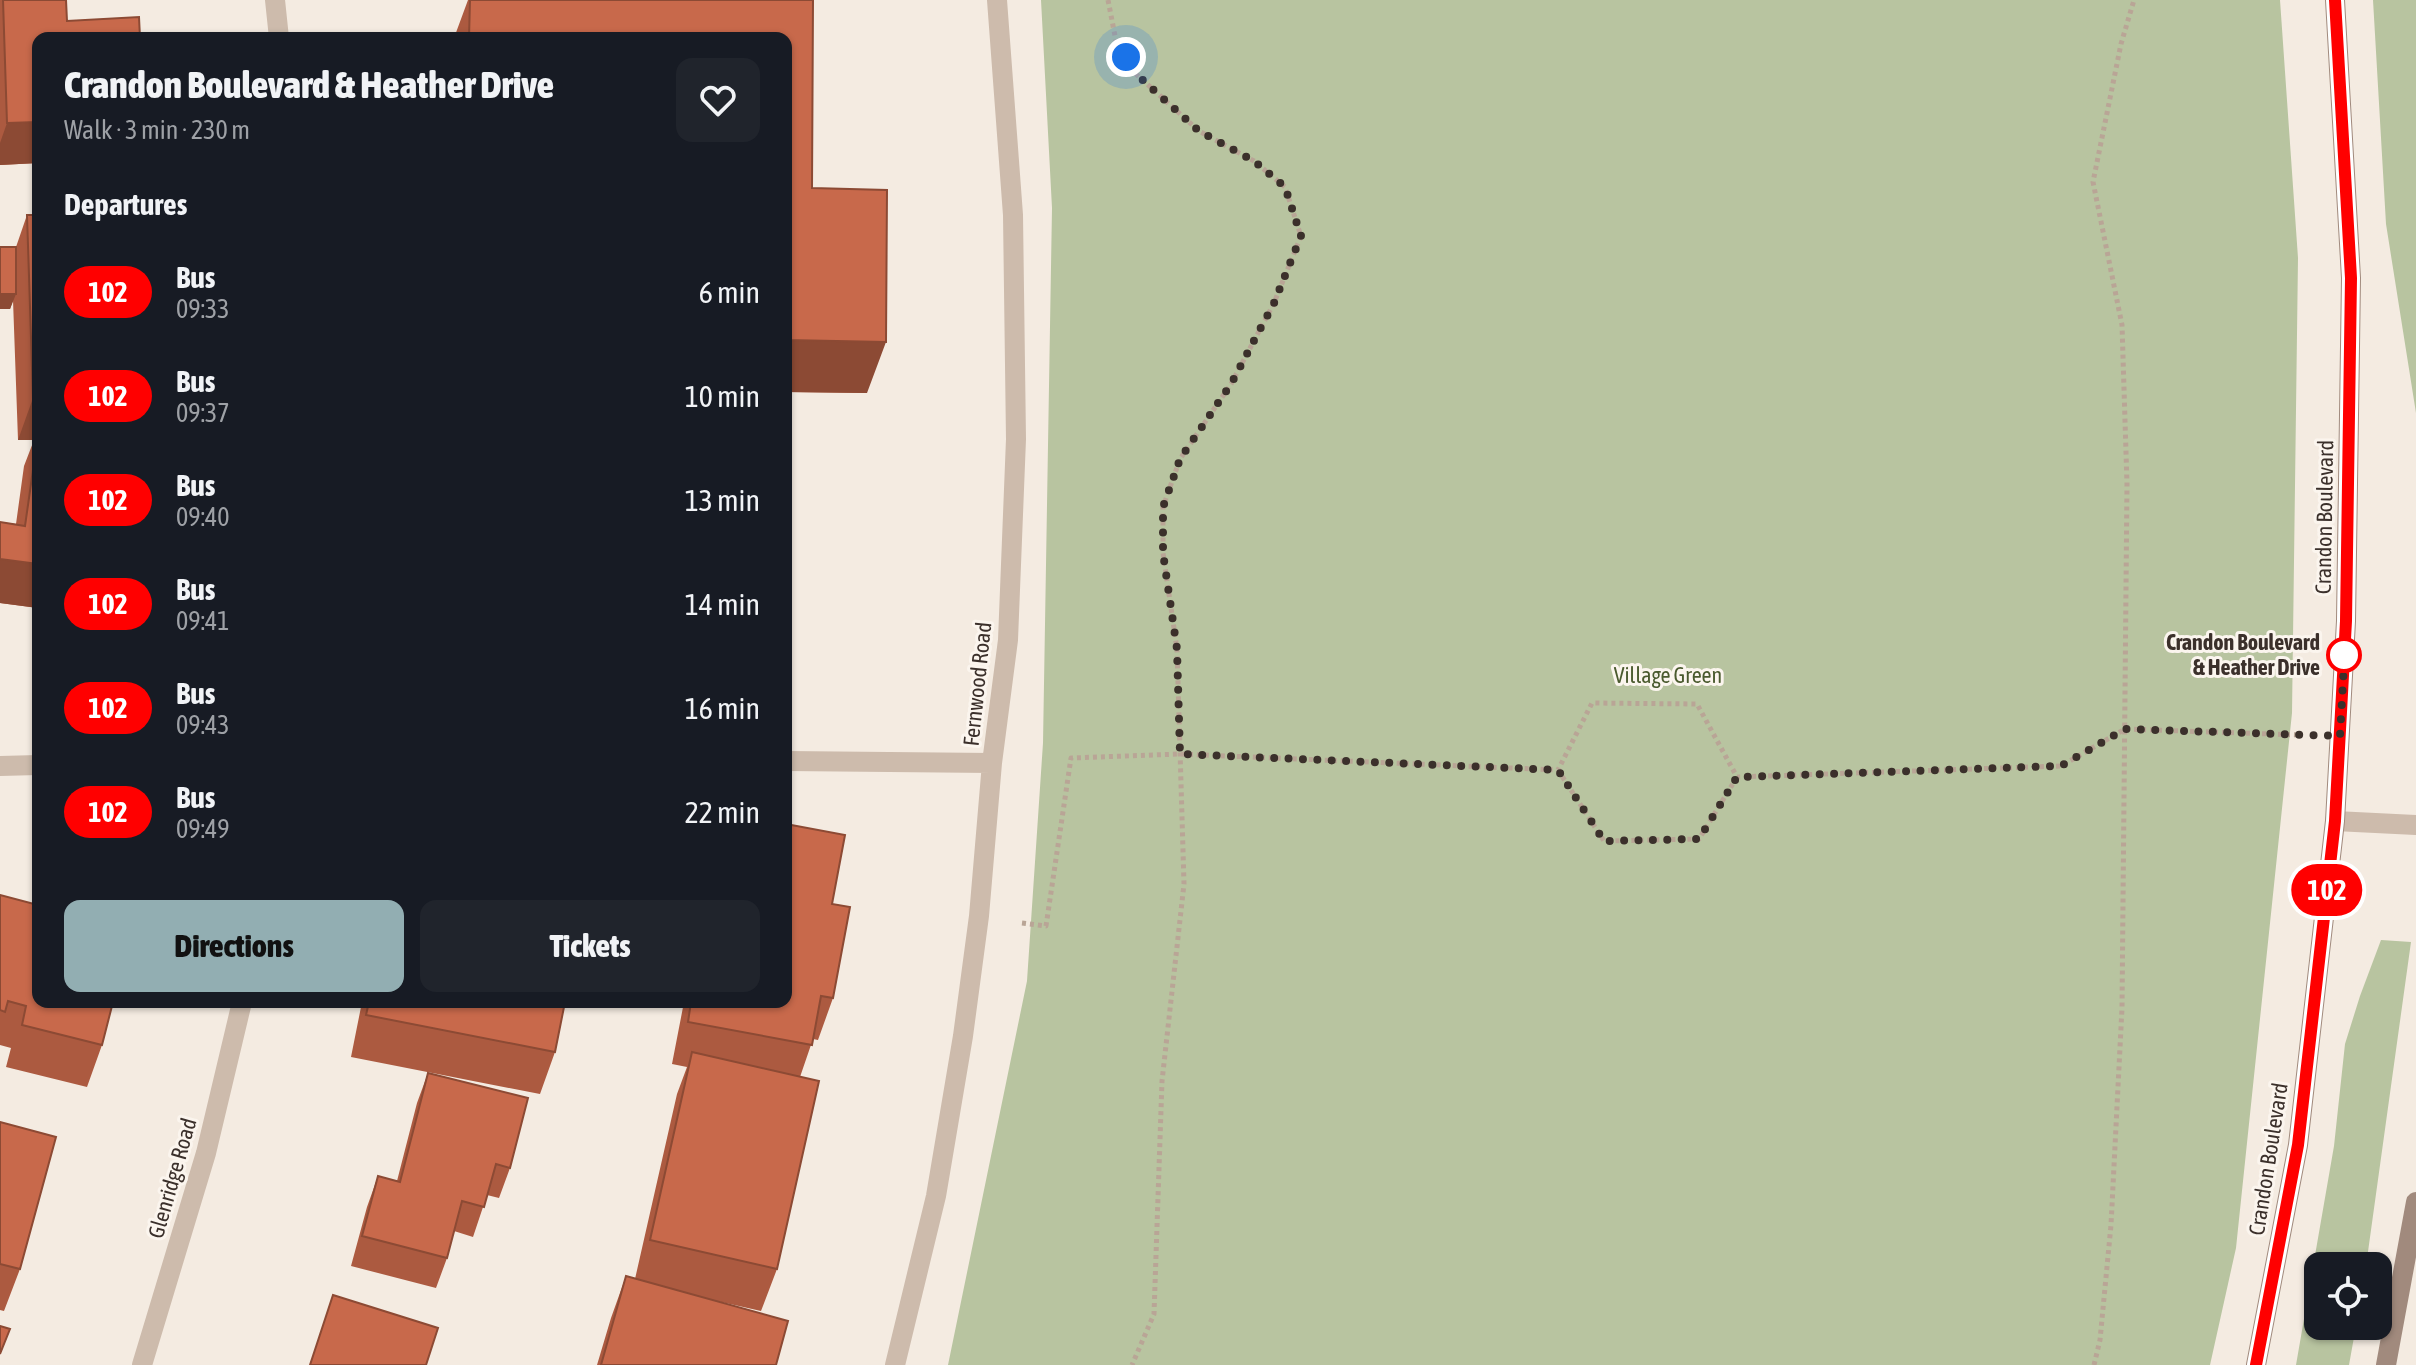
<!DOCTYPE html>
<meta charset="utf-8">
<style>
body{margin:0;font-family:"Asap Condensed",sans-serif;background:#20242c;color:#f1f3f6;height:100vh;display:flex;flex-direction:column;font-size:30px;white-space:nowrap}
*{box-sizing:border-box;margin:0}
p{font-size:26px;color:#9ea1a6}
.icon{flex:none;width:44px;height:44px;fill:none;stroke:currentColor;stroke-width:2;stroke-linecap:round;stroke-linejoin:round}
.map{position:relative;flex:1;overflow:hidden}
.details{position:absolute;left:32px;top:32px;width:760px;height:976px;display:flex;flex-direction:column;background:#171b24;border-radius:16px;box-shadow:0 2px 6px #0004}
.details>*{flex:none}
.badge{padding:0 16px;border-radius:26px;font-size:28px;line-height:52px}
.tools{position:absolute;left:2304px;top:1252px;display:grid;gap:16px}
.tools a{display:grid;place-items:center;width:88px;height:88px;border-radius:16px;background:#171b24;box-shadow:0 2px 6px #0004;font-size:40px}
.you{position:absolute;width:40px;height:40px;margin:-20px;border:6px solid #fff;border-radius:50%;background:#1a73e8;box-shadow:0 0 0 12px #1a73e833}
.map>.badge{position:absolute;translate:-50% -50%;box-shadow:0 0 0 4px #fff}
h2{padding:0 32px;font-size:30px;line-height:72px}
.round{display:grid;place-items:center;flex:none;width:84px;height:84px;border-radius:16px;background:#20242c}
.headline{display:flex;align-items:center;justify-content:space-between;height:136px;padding:0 32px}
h1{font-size:38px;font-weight:800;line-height:60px}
.cta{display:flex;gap:16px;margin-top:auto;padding:16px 32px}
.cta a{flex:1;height:92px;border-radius:16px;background:#92aeb2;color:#111;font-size:32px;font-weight:800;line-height:92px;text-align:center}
.cta a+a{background:#20242c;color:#f1f3f6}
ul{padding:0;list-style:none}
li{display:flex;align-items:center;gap:24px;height:104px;padding:0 32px}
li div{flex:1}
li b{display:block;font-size:30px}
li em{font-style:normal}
li .badge{min-width:88px;font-weight:700;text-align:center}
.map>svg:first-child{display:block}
.green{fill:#b8c4a0}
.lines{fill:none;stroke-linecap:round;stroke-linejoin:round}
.path{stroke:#b9a596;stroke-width:5;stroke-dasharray:4 4;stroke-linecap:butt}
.street{stroke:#cdbbac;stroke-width:20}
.secondary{stroke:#a18a7d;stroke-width:20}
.wall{fill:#ac5a40}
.shaded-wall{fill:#8c4a34}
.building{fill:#c8694b;stroke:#8c4a34;stroke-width:2}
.line-casing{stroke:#fff;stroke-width:18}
.line{stroke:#f00;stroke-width:12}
.walk{stroke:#3b302b;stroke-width:8;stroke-dasharray:0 14.4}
.stop-dot{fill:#fff;stroke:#f00;stroke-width:4}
.labels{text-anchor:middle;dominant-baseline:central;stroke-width:6;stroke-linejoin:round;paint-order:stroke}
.street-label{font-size:22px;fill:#3b302b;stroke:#fbf5ee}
.stop-label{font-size:22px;font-weight:bold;fill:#3b302b;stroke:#fbf5ee;text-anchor:end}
.park-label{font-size:22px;fill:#4a5a2e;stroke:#fbf5ee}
</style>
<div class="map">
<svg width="2416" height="1365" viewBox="0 0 2416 1365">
<rect width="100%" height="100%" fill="#f4ebe1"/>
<path class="green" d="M1041,0H2280L2298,258L2292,713L2236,1248L2210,1365H948L1027,981L1043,743L1052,208Z
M2373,0H2416V413L2386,224Z
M2381,940L2411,942L2366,1266H2318V1326H2356L2349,1365H2296L2334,1146L2345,1044L2360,996Z"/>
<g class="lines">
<path class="path" d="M1108,0L1116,41L1136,74L1199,131L1254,161L1285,187L1301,236L1274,303L1231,384L1180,459L1163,507V553L1177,649L1184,884L1162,1081L1154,1314L1132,1365
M1558,770L1604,841L1699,839L1737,777
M1022,923L1046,926L1071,758L1180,754L1558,770L1592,703L1697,704L1737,777L2061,766L2125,729L2299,735
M2094,1365L2100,1340L2111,1225L2122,1008L2127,484L2122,325L2093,182L2121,44L2134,0"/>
<path class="street" d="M275,0L279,38
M786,761L992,763
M0,766L38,765
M2335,821L2416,825
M142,1365L206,1153L242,1002
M895,1365L936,1196L963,1036L979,916L992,763L1008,640L1016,439L1013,215L997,0"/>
<path class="secondary" d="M2256,1365L2298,1145L2335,821L2346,621L2351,278L2335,0
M2386,1365L2416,1202"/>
</g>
<path class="wall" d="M0,0H66L38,38V163L0,165Z
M468,0H813L812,188L867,393L786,392V38H454Z
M27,215H38V608L0,603V522L16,524L24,466L34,440H18L13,300L10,309H0L16,247Z
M0,895L38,1002H120L119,1005L113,1003L102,1045L87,1087L6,1067L11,1048L0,1045Z
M832,904L833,998L818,1040L813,1039L800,1077L777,1269L761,1311L699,1297L776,1365H597L611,1318L626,1276L635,1279L677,1094L687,1067L672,1064L684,1002H786Z
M362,1002H565L555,1052L540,1094L351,1057Z
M428,1073L510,1168L499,1198L487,1195L473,1237L454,1231L447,1258L436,1288L351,1266L367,1207L378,1176L397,1181L417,1103Z
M0,1122L20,1269L4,1311L0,1310Z"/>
<path class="shaded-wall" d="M38,122V163L0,165V143L7,123Z
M0,294H16L10,309H0Z
M786,340L886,342L867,393L786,392Z
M33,398H38V428L34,440H18Z
M0,559L38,564V608L0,603Z"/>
<path class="building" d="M3,0H66L67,21L139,17L140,38H38V122L7,123Z
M470,0H813L812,188L887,190L886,342L786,340V38H469Z
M27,215H38V398H33Z
M0,247H16V294H0Z
M38,435V564L0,559V522L25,526Z
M786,824L845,835L832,904L850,907L833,998L821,996L812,1045L688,1022L691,1002H786Z
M0,895L38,905V1002H113L102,1045L22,1025L26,1006L8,1001L5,1012L0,1010Z
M369,1002H565L555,1052L366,1015Z
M692,1052L819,1081L777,1269L650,1240Z
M428,1073L528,1098L510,1168L496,1164L484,1207L462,1201L447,1258L362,1236L378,1176L400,1182Z
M0,1122L56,1137L20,1269L0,1264Z
M626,1276L788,1321L776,1365H601Z
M333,1295L438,1328L426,1365H310Z
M0,1326L10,1329L0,1354Z"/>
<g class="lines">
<g class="line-casing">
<path id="line" d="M2256,1365L2298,1145L2335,821L2346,621L2351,278L2335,0"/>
</g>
<use href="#line" class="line"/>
<path class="walk" d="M1126,57L1136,74L1199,131L1254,161L1285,187L1301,236L1274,303L1231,384L1180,459L1163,507V553L1177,649L1180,754L1558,770L1604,841L1699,839L1737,777L2061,766L2125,729L2340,736L2345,646L2344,655"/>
</g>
<circle class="stop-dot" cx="2344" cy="655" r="16"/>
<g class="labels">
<g class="street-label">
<text transform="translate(2324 517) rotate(-89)">Crandon Boulevard</text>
<text transform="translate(977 684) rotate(-84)">Fernwood Road</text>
<text transform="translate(2268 1159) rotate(-81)">Crandon Boulevard</text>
<text transform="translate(172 1178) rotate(-74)">Glenridge Road</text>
</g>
<g class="stop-label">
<text x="2320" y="642">Crandon Boulevard<tspan x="2320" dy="25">&amp; Heather Drive</tspan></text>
</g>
<g class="park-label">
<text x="1668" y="675">Village Green</text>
</g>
</g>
</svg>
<div class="tools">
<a><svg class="icon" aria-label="locate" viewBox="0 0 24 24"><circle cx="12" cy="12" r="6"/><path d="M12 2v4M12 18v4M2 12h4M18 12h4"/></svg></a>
</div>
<div class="you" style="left:1126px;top:57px"></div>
<b class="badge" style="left:2327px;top:890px;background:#f00;color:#fff">102</b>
<section class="details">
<div class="headline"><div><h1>Crandon Boulevard &amp; Heather Drive</h1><p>Walk · 3 min · 230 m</p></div><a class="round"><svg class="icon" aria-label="heart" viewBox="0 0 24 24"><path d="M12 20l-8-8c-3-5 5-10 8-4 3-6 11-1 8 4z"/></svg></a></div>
<h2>Departures</h2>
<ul>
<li><span class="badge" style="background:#f00;color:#fff">102</span><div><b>Bus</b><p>09:33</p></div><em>6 min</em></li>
<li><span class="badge" style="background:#f00;color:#fff">102</span><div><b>Bus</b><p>09:37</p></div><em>10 min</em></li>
<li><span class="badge" style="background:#f00;color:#fff">102</span><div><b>Bus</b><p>09:40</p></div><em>13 min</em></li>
<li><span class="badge" style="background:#f00;color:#fff">102</span><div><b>Bus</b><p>09:41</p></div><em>14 min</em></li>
<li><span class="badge" style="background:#f00;color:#fff">102</span><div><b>Bus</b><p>09:43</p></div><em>16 min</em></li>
<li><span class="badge" style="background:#f00;color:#fff">102</span><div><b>Bus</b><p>09:49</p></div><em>22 min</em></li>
</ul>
<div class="cta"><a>Directions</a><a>Tickets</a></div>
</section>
</div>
